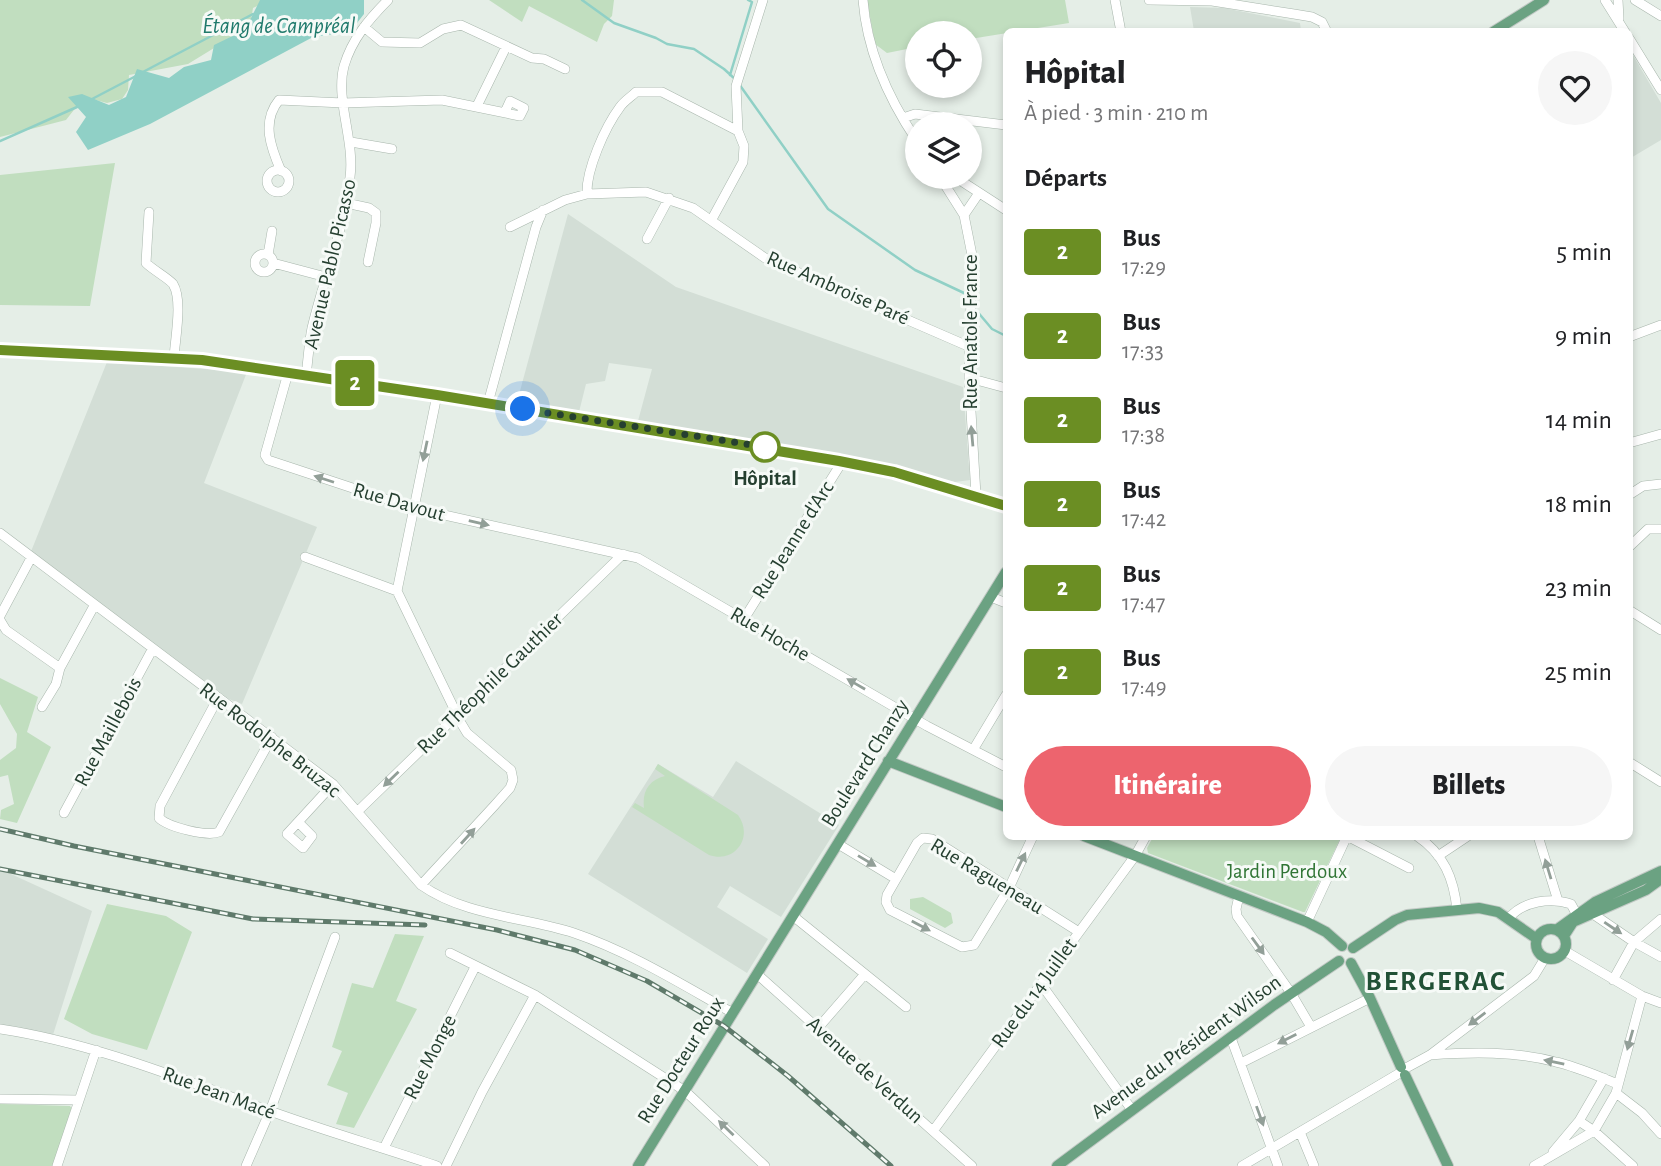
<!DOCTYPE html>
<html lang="fr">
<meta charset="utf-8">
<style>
body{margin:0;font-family:"Alegreya Sans",sans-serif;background:#f6f6f6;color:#202124;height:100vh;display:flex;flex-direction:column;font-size:26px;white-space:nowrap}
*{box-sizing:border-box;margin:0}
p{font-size:23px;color:#757577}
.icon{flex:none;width:38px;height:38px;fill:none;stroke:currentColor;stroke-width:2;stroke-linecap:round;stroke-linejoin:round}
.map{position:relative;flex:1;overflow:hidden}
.panel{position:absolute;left:1003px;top:28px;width:630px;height:812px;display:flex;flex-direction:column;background:#fff;border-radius:10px;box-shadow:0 4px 10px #0003}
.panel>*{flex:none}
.badge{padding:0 14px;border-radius:5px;font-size:24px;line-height:46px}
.tools{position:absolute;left:905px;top:21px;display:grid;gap:14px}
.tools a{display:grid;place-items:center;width:77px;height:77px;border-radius:50%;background:#fff;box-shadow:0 4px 10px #0003;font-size:35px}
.you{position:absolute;width:35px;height:35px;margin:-18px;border:5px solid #fff;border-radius:50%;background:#1a73e8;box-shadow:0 0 0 10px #1a73e833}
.map>.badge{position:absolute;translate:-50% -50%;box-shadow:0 0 0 4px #fff}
h2{padding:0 21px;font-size:26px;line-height:63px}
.round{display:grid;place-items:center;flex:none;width:74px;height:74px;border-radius:37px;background:#f6f6f6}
.headline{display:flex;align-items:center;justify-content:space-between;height:119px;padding:0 21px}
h1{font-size:33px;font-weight:800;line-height:52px}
.primary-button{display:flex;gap:14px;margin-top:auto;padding:14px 21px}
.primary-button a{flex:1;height:80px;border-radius:42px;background:#ed646e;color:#fff;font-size:28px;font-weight:800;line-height:80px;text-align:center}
.primary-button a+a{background:#f6f6f6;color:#202124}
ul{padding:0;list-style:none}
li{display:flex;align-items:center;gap:21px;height:84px;padding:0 21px}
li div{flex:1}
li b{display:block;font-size:26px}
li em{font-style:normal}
li .badge{min-width:77px;font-weight:700;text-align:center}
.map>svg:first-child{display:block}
.built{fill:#d3ded6}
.green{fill:#c1debf}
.water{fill:#90d0c6}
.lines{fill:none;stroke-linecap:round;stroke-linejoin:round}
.stream{stroke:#90d0c6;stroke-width:2.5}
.minor-casing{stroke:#a8b6ac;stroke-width:10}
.major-casing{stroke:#c2c9c5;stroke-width:12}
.minor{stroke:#fff;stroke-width:9}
.major{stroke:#6ba282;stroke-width:10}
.rail-casing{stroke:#5f7a6b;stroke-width:5}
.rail{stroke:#f6faf7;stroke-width:2.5;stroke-dasharray:8;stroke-linecap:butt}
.oneway{fill:#929f98}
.line-casing{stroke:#fff;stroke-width:16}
.line{stroke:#6b8e23;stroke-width:10}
.walk{stroke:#253f30;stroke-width:7;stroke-dasharray:0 12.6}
.stop-dot{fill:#fff;stroke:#6b8e23;stroke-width:3.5}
.labels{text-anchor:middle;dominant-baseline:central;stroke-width:6;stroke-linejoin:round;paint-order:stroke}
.street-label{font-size:21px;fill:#253f30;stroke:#f6faf7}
.stop-label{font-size:21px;font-weight:bold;fill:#253f30;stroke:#f6faf7}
.park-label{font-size:21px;fill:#307535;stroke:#f6faf7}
.water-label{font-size:23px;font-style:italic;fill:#207a6c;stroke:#f6faf7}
.district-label{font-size:28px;font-weight:bold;letter-spacing:2px;fill:#215136;stroke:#f6faf7}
</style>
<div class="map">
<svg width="1661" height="1166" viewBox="0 0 1661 1166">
<rect width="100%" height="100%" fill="#e5eee7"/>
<path class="built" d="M1190,7L1224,8L1300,23L1301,31H1194Z
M1633,55L1661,103V140L1629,159V57Z
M568,214L676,287L963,387L970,480L955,482L821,451L638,421L652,369L609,363L605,381L586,384L579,412L517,402Z
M107,362L247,372L204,483L317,527L242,704L226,698L30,554Z
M736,761L839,825L781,917L730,886L717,907L768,939L747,973L588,874L658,764L713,797Z
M0,869L92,911L52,1038L0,1028Z"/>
<path class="green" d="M0,0H270L253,8L250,26L188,64L129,75L128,90L122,99L107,103L84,97L66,120L0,137Z
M489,0H614L612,16L604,24L597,42L529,6L522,22Z
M867,0H1065L1069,23L970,39V33H917V47L887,53L875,44Z
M115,163L90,306L0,305V175Z
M0,678L38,697L27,732L51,747L17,823L0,819L1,810L14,804L8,775L0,777V760L16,748L17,734L0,704Z
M658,764L738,815C754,837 735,864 709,855L632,807L635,803L644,808C642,791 649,780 665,776L655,769Z
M1153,837H1341L1305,912H1303L1148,853L1147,848Z
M923,897L951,913L953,923L945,928L910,909V899Z
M107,904L166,916L192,932L147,1050L92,1034L64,1019Z
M395,934L424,936L396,1001L417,1009L354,1128L336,1124L348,1093L327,1085L342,1051L332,1047L352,983L373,988Z
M0,1104L70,1106L72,1109L53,1166H0Z"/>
<path class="water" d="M260,0H364V14L350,32L313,37L150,124L88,150L76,132L86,117L68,97L82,94L109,105L126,97L137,69L169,78L184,67L211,60L214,45L245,30Z"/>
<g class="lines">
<path class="stream" d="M582,0L614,23L656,38L667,44L694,49L724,69L735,79
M141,73L253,14
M730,75L752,2L748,0
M739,84L828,209L915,270L964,293
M92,99L136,76
M0,141L77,107
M976,310L992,329L1006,336"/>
<g class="minor-casing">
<path id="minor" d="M863,0C867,52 888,98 917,141
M1115,0L1121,32
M1149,0L1212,1L1294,14L1312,17L1322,22L1327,32
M1605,0L1625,32
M1618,0L1619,19
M1635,0L1661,16
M364,27L382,42L420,43L443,29L461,25L532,58L544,59L565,69
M1629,38L1661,90
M477,106L506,47
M903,118L915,114L1006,125
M351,142L392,149
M267 181a11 11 0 1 1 22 0a11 11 0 1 1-22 0Z
M281,171C271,148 261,122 279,100L343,103L442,100L520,116L524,108L510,101L505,112
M940,177L964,215L972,255L969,378L976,495
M955,177L1006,210
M587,194C586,170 605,127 620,107C624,101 631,97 636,92H662L738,131
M346,203L369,208L376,213V223L368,262
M149,212L146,263C153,270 168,278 173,284C183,300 175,339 174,358
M964,215L979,193
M712,219L743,162L744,146L738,131L736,86L763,0
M510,227L565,200L587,194L646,192L693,208L765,258L970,347
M647,239L669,198
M255 263a9 9 0 1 1 18 0a9 9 0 1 1-18 0Z
M268,255L272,231
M273,263L326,277
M1629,337L1661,325
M288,373L265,455L268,460L413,508L638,558L927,726L1006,767
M306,376C308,360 309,343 312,328C324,278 344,229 350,177C355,141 335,99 344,66C352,39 369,19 388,0
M969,378L1006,388
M488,403L536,227L543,210
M1629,443L1661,434
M1629,495L1643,486L1661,484
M0,533L333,784L421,885C465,916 524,917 574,933C630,952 681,984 733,1013
M1629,547L1648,529H1661
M305,557L397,591
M991,597L1006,603
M1629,610L1661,630
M0,616L31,558
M744,619L842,462
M0,620L6,630L60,668
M218,698L160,806L159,818C168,827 207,837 219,832L272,737
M42,707L56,684L60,668L94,606
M973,750L1006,695
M1629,762L1661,782
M358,811L623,554
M64,813L152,650
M298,822L312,836L303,848L287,834L333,784
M1033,836L1009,888L974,945L962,947L890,910L886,902L887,895L917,843L923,838L932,839L1079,932
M1417,836C1444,854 1454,879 1457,910
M1538,836L1558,901
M838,844L896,879
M1438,856L1468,836
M421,885L494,806L510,788L513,780L511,770L467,733L461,723L397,591L437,395
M1239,896L1236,909L1237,916L1291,993L1311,1027
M1593,914L1634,942L1661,957
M793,916L906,1007
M1509,918C1523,901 1551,897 1571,904L1577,915
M1307,922L1347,836L1409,868
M1565,951L1642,996L1661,1003
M450,953L535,995L685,1091L765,1166
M757,974L972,1166
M1613,980L1634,942L1661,919
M1041,984L1132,1110
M818,1028L865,974
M0,1029C93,1043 181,1079 270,1111C325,1131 381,1147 437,1166
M1231,1038L1278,1166
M1430,1055C1471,1052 1515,1051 1556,1062C1578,1067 1597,1076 1618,1084
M1241,1063L1370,998
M1406,1068L1430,1055L1534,976L1545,958
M1616,1093L1642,1113L1661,1134
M0,1099L79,1100
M1579,1121L1594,1131L1616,1093L1642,996
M933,1131L1135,856L1146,836
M1300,1132L1314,1166
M384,1148L475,967
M1553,1152L1579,1121L1604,1078
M57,1166L96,1050
M246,1166L270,1111L335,937
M446,1166L482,1092L535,995
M1242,1166L1398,1074
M1534,1166L1594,1131L1633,1166"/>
</g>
<g class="major-casing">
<path id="major" d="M1493,32L1544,0
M0,350L202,360L465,399L839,461L894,472L1006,506
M888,761L1006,807
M1084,836L1307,922L1326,932L1342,946
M1536 944a15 15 0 1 1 30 0a15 15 0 1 1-30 0Z
M1556,930L1595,902L1661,871
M1564,936L1573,922L1646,890L1661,879
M1353,948L1395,920L1407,915L1479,908L1498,912L1537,939
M1351,963L1370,998L1401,1067
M1405,1075L1448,1166
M638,1166L1006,572
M1057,1166L1274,1005L1339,961"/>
</g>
<use href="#minor" class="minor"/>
<use href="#major" class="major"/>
<g class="rail-casing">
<path id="rail" d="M0,829L74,846L497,930L575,950L647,981L724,1026L788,1076L891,1166
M0,869L253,919L425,925"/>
</g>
<use href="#rail" class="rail"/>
</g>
<defs><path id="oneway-solid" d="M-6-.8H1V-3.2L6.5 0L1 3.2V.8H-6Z" transform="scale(1.75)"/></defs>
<g class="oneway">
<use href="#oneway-solid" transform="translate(972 436) rotate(-95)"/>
<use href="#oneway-solid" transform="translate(425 451) rotate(102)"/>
<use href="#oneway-solid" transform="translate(324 479) rotate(-162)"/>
<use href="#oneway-solid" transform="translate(479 523) rotate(13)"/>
<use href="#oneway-solid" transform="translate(856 684) rotate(-150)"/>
<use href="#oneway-solid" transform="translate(391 779) rotate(136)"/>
<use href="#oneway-solid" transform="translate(468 836) rotate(-48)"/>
<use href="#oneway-solid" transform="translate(867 861) rotate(31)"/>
<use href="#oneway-solid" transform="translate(1021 862) rotate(-64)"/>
<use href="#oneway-solid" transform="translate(1548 869) rotate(-107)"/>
<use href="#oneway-solid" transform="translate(921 926) rotate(28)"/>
<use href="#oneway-solid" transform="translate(1613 928) rotate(34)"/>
<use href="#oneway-solid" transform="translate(1258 946) rotate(54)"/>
<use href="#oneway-solid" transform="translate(1477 1019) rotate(143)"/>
<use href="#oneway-solid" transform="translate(1287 1039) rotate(153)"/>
<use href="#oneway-solid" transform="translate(1630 1040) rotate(106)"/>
<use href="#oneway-solid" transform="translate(1554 1062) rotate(-168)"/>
<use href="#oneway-solid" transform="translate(1260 1116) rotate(70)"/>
<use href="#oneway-solid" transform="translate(726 1128) rotate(-136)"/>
</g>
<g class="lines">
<g class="line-casing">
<path id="line" d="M0,350L202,360L437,395L839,461L894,472L1006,506"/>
</g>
<use href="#line" class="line"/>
<path class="walk" d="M523,409L765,447"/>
</g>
<circle class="stop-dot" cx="765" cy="447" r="14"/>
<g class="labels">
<g class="street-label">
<text transform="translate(330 264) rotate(-77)">Avenue Pablo Picasso</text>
<text transform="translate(838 288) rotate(24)">Rue Ambroise Paré</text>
<text transform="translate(970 332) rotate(-90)">Rue Anatole France</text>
<text transform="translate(399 502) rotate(16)">Rue Davout</text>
<text transform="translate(793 540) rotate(-58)">Rue Jeanne d'Arc</text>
<text transform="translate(770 634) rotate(30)">Rue Hoche</text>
<text transform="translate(490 683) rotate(-44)">Rue Théophile Gauthier</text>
<text transform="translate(108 732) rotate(-62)">Rue Maillebois</text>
<text transform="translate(270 740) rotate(38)">Rue Rodolphe Bruzac</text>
<text transform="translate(865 763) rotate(-58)">Boulevard Chanzy</text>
<text transform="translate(987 876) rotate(31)">Rue Ragueneau</text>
<text transform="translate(1034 993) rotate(-54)">Rue du 14 Juillet</text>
<text transform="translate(1186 1047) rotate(-36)">Avenue du Président Wilson</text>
<text transform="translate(430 1057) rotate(-63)">Rue Monge</text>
<text transform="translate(681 1060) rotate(-58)">Rue Docteur Roux</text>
<text transform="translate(865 1070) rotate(42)">Avenue de Verdun</text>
<text transform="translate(219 1093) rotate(20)">Rue Jean Macé</text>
</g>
<g class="stop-label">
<text x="765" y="478">Hôpital</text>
</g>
<g class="park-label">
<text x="1287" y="871">Jardin Perdoux</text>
</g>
<g class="water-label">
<text x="279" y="26">Étang de Campréal</text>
</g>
<g class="district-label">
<text x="1436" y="982">BERGERAC</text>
</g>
</g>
</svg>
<div class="tools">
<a><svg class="icon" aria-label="locate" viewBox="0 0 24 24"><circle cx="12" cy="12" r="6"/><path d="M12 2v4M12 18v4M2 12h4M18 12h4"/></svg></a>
<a><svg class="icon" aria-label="layers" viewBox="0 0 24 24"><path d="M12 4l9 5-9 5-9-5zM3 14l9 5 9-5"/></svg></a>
</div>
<div class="you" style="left:523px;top:409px"></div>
<b class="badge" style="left:355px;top:383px;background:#6b8e23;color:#fff">2</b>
<section class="panel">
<div class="headline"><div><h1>Hôpital</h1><p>À pied · 3 min · 210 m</p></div><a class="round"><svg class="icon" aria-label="heart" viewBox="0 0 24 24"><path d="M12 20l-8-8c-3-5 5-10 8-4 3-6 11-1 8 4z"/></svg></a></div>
<h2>Départs</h2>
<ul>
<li><span class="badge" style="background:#6b8e23;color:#fff">2</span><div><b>Bus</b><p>17:29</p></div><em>5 min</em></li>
<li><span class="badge" style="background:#6b8e23;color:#fff">2</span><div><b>Bus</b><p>17:33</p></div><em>9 min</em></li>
<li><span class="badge" style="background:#6b8e23;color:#fff">2</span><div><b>Bus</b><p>17:38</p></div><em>14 min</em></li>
<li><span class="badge" style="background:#6b8e23;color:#fff">2</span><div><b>Bus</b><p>17:42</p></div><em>18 min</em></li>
<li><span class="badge" style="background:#6b8e23;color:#fff">2</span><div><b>Bus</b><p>17:47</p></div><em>23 min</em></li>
<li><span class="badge" style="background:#6b8e23;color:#fff">2</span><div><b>Bus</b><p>17:49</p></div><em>25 min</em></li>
</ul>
<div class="primary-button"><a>Itinéraire</a><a>Billets</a></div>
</section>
</div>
